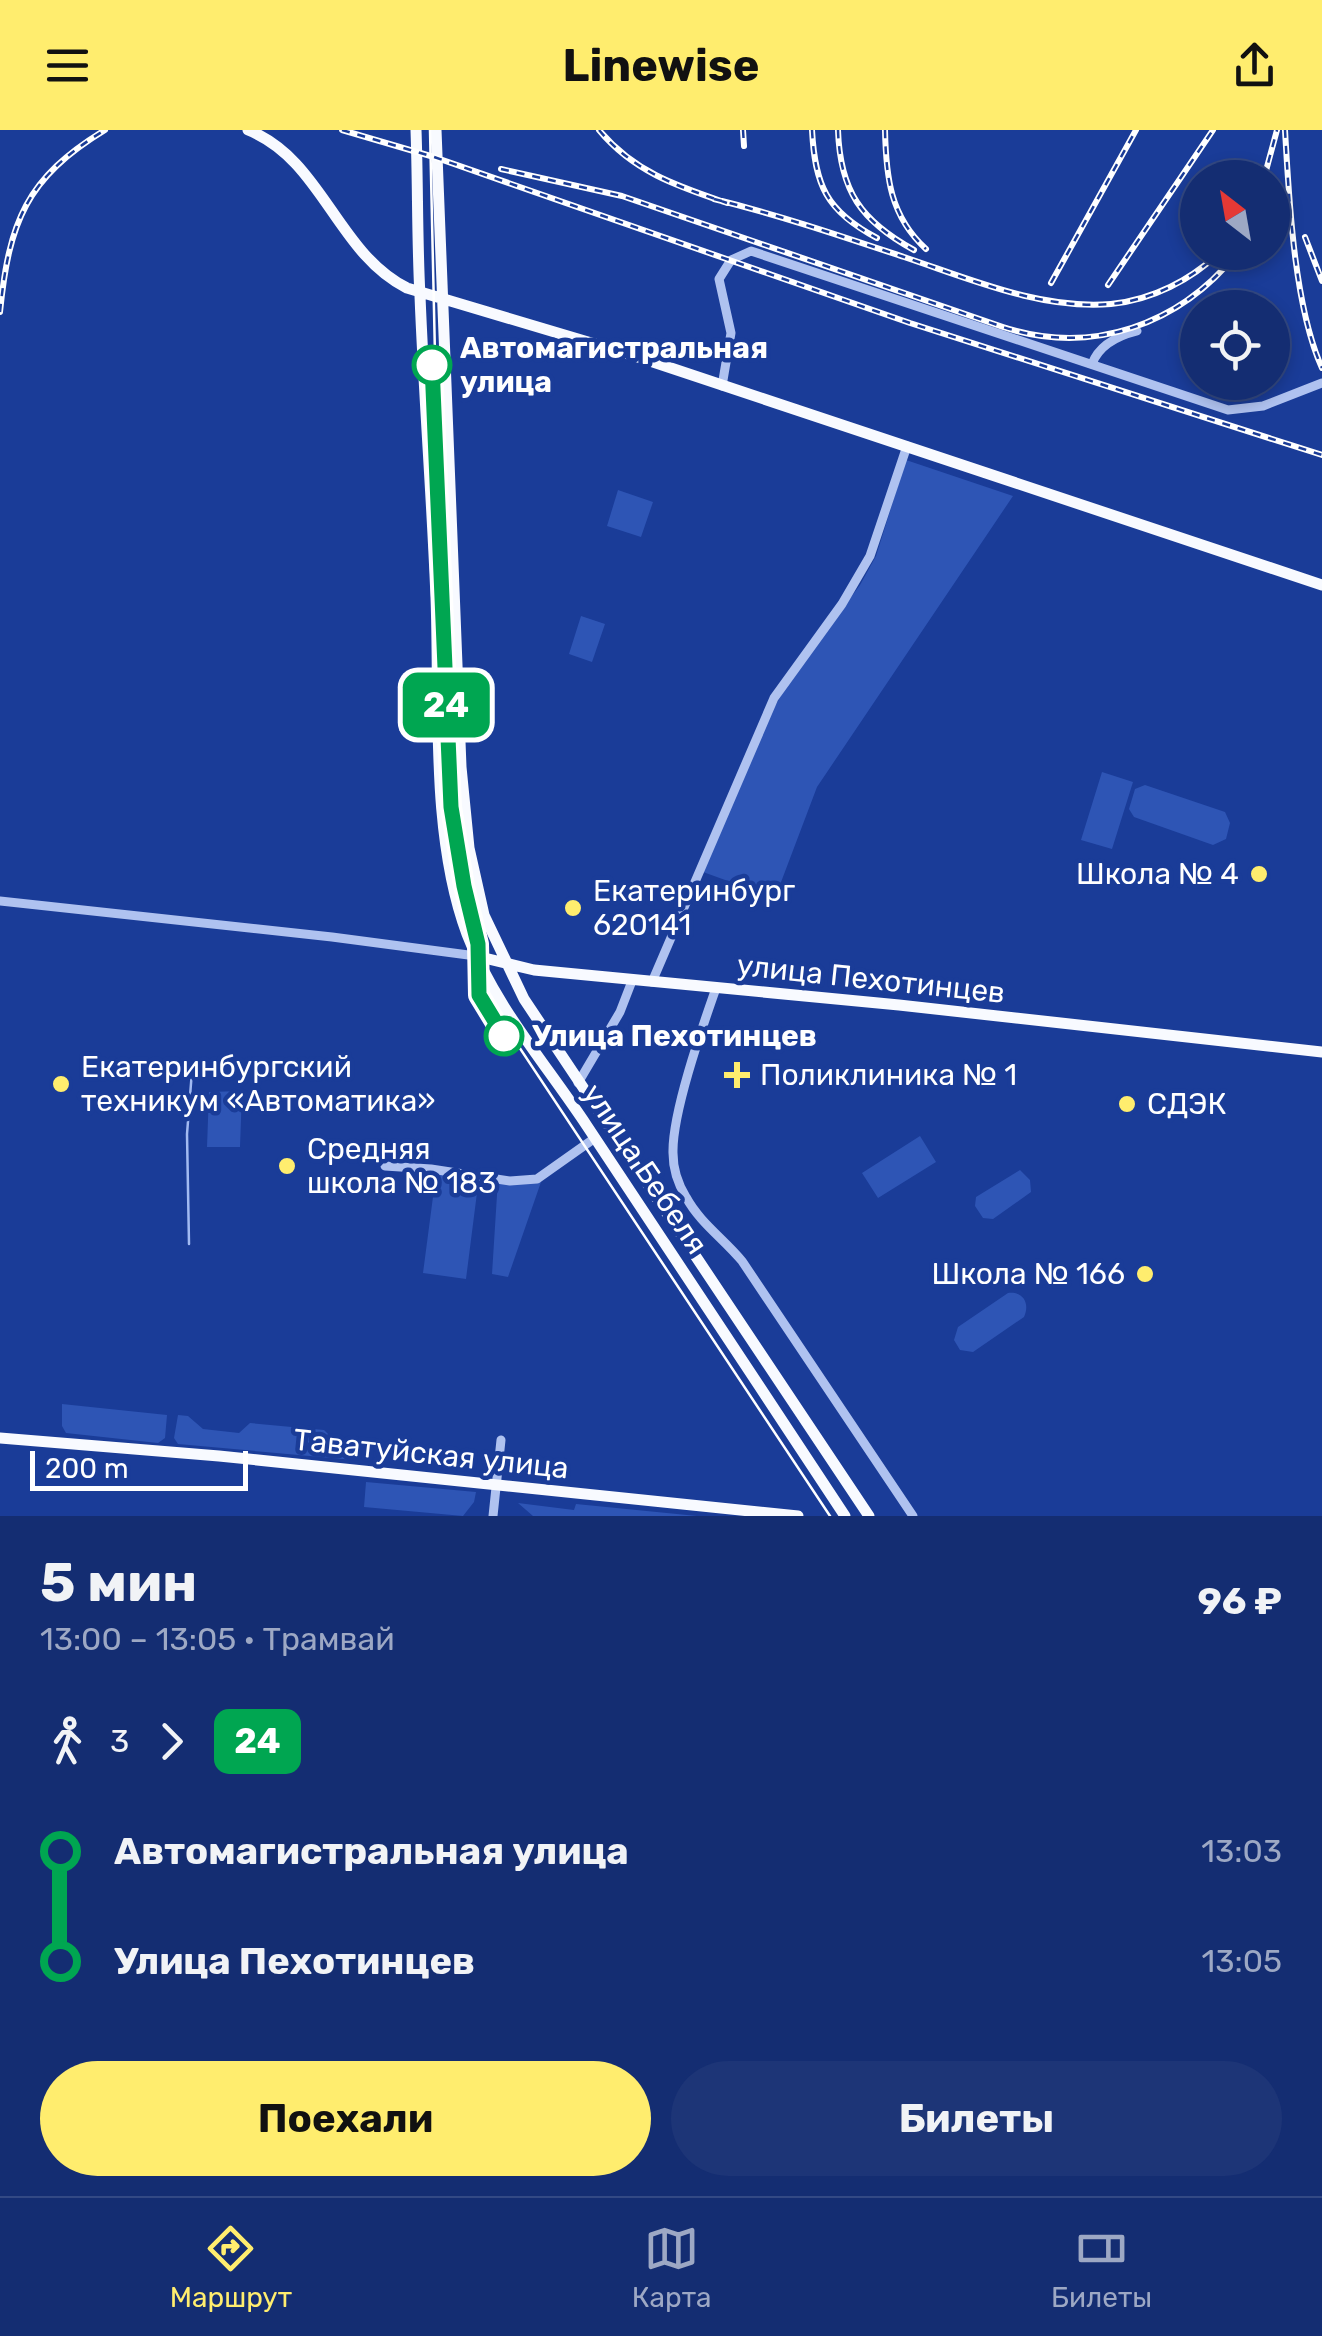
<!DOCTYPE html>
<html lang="ru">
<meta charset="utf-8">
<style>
body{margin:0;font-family:Rubik,sans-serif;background:#1d3577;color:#f1f3f6;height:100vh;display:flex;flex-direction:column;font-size:38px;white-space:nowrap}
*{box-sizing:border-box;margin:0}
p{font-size:32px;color:#9da8c4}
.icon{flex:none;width:55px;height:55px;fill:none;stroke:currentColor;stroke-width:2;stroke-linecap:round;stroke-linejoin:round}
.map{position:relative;height:1386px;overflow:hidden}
.panel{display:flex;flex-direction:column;background:#142d72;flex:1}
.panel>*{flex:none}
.badge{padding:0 20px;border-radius:15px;font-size:35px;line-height:65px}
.needle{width:65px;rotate:329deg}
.buttons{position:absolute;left:1180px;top:30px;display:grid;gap:20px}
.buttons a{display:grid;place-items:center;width:110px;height:110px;border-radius:50%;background:#142d72;box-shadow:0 5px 15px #0003,0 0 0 2px #334984;font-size:50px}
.scale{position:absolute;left:30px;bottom:25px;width:218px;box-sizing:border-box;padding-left:10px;border:5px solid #fff;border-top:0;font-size:28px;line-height:35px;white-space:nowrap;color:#fff;-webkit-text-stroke:8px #1a3c98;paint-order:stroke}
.map>.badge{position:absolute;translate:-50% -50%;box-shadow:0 0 0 5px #fff}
.legs{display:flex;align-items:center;gap:15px;height:110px;padding:0 40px;font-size:32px}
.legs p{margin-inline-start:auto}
.headline{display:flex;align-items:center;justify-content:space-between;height:170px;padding:0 40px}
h1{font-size:55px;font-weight:700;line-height:75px}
.action{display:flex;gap:20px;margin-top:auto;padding:20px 40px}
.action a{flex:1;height:115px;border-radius:60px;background:#ffed6e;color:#111;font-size:40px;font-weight:700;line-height:115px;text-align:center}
.action a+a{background:#1d3577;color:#f1f3f6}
ul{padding:0 40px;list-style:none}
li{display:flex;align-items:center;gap:35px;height:110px;font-size:38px}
li i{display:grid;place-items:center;width:15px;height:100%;margin:0 12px;background:currentColor}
li i::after{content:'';width:25px;height:25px;margin:-12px;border:8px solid;border-radius:50%;background:#142d72}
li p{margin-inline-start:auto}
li:first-child i{background:linear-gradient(#0000 50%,currentColor 0)}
li:last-child i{background:linear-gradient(currentColor 50%,#0000 0)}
header{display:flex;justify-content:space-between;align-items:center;height:130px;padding:0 40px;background:#ffed6e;color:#111;font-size:45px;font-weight:700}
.tabs{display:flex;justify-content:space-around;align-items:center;height:140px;border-top:2px solid #334984;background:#142d72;font-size:28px;color:#9da8c4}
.tabs a{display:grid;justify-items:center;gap:5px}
.tabs .on{color:#ffed6e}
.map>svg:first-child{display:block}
.green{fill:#2e55b5}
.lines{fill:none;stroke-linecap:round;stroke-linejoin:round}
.stream{stroke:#a2baf2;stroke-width:2.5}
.minor{stroke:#afc2f0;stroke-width:9}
.major{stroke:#f8faff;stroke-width:11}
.tram{stroke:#fff;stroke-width:2.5}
.rail-casing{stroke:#fff;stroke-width:6}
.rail{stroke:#1a3c98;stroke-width:2.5;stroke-dasharray:8;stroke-linecap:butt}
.line-1-casing{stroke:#fff;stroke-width:22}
.line-1{stroke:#00a651;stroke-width:15}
.stop-1-dot{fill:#fff;stroke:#00a651;stroke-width:5}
.poi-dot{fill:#ffed6e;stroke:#1a3c98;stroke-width:4}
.labels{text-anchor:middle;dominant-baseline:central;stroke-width:9;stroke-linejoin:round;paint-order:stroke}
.stop-label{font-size:30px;font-weight:bold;fill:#fff;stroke:#1a3c98;text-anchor:start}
.poi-label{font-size:30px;fill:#fff;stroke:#1a3c98;text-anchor:start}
.street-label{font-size:30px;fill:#fff;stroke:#1a3c98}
</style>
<header><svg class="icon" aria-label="menu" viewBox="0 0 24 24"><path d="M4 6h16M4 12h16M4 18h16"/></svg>Linewise<svg class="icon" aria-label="share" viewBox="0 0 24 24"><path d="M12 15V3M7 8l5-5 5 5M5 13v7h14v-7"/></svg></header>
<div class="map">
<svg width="1322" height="1386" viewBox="0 0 1322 1386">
<rect width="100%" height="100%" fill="#1a3c98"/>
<path class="green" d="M906,330L1013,366L817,657L775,768L703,742L766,591L792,547L860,455L876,426Z
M618,360L653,372L641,407L607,396Z
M581,486L605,494L592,532L569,524Z
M1102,642L1133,652L1112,719L1081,710Z
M1145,655L1225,682L1230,693L1226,709L1213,715L1134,687L1129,679L1135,659Z
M242,961L240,1017H207L209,962Z
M920,1006L936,1032L878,1068L862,1043Z
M1020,1040L1030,1050L1031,1062L993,1089L983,1088L975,1076L976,1067Z
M436,1044L479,1047L466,1149L423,1143Z
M498,1049L541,1052L508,1147L492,1144Z
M1008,1163C1024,1161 1030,1174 1024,1187L973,1222L960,1220L954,1210L958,1197Z
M62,1274L167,1285L165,1308L158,1313L66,1303L62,1296Z
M178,1285L188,1286L203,1299L239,1303L250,1293L324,1300L354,1330L178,1314L174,1308Z
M366,1352L476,1362L474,1372L463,1386L364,1377Z
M518,1373L574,1380L576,1374L697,1386H533Z"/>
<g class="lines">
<path class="stream" d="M189,1114L187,1004L192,941"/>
<path class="minor" d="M1092,234C1099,215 1117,206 1137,201
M722,256L731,203L719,149L731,130L751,121L1228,280L1263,276L1322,253
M0,771L332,807L476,826
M652,852L774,568L842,474L870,426L907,316
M716,858C702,898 672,983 673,1023C673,1038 678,1054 686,1067C700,1093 724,1109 742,1131L913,1386
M578,953L620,882L632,851
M385,1036L431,1039L510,1051L537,1049L595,1008
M493,1386L501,1310"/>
<path class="major" d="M248,0C322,29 337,123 407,158L635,226L1322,455
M416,0C418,55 417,111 420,166C424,267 432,367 436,468C440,573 430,705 467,804C494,875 546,934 587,996C674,1126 759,1256 845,1386
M436,0L461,637L469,718L484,785L524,869L869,1386
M476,826L534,840L899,875L1322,922
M0,1308L219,1326L798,1386"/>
<path class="tram" d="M430,0L435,225L453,638L459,705L484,809V864L830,1386"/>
<g class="rail-casing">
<path id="rail" d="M342,0L434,27L910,193L1322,325
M599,0C634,42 677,56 727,73
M743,0L744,16
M812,0C815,55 826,81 877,108
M838,0C840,61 861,91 914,120
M885,0C886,47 890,86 926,119
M1285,0C1289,69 1294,176 1322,238
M501,39L622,66L1003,197C1092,226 1180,195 1238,122
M1264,48L1277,0
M714,69C779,85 841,106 904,127C970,149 1041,180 1111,174C1152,170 1191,150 1220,122
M1305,107L1322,151
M1051,153L1136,0
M1108,155L1213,0
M0,182C9,92 26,48 105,0"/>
</g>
<use href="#rail" class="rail"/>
</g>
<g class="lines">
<g class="line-1-casing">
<path id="line-1" d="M432,235L451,677L464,756L478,814L479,865L504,906"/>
</g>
<use href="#line-1" class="line-1"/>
</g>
<g class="stop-1-dot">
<circle cx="432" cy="235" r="18"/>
<circle cx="504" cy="906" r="18"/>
</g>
<g class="poi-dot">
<circle cx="1259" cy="744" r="10"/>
<circle cx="573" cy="778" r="10"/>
<path d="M732 930h10v10h10v10h-10v10h-10v-10h-10v-10h10z"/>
<circle cx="61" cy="954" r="10"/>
<circle cx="1127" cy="974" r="10"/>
<circle cx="287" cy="1036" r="10"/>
<circle cx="1145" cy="1144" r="10"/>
</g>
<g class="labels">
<g class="stop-label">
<text x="460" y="218">Автомагистральная<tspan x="460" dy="34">улица</tspan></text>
<text x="532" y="906">Улица Пехотинцев</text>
</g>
<g class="poi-label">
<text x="1239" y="744" text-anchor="end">Школа № 4</text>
<text x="593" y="761">Екатеринбург<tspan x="593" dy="34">620141</tspan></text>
<text x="81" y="937">Екатеринбургский<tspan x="81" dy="34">техникум «Автоматика»</tspan></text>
<text x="760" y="945">Поликлиника № 1</text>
<text x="1147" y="974">СДЭК</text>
<text x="307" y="1019">Средняя<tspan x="307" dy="34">школа № 183</tspan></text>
<text x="1125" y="1144" text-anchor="end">Школа № 166</text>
</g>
<g class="street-label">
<text transform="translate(871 849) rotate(6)">улица Пехотинцев</text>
<text transform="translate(645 1039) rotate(56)">улица Бебеля</text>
<text transform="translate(431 1324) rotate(6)">Таватуйская улица</text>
</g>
</g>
</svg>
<div class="buttons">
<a><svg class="needle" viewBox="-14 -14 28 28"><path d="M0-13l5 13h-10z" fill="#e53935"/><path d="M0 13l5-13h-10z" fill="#9da8c4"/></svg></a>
<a><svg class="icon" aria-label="locate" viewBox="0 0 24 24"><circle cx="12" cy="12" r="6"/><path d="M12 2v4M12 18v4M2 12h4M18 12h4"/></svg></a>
</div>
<div class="scale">200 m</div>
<b class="badge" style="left:446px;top:575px;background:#00a651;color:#fff">24</b>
</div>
<section class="panel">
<div class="headline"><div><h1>5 мин</h1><p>13:00 – 13:05 · Трамвай</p></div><b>96 ₽</b></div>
<div class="legs"><svg class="icon" aria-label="walk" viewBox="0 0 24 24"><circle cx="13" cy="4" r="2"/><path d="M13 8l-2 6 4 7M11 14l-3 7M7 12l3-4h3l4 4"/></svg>3<svg class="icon" aria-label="forward" viewBox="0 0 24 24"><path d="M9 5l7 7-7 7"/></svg><b class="badge" style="background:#00a651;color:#fff">24</b></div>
<ul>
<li><i style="color:#00a651"></i><b>Автомагистральная улица</b><p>13:03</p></li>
<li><i style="color:#00a651"></i><b>Улица Пехотинцев</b><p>13:05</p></li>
</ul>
<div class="action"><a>Поехали</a><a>Билеты</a></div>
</section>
<nav class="tabs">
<a class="on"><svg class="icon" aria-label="directions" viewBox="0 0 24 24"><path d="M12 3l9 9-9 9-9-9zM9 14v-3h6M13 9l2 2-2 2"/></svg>Маршрут</a>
<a><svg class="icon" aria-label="map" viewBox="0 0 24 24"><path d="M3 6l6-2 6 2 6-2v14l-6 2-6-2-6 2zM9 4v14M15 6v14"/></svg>Карта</a>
<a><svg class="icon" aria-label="tickets" viewBox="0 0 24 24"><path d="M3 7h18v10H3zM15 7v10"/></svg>Билеты</a>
</nav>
